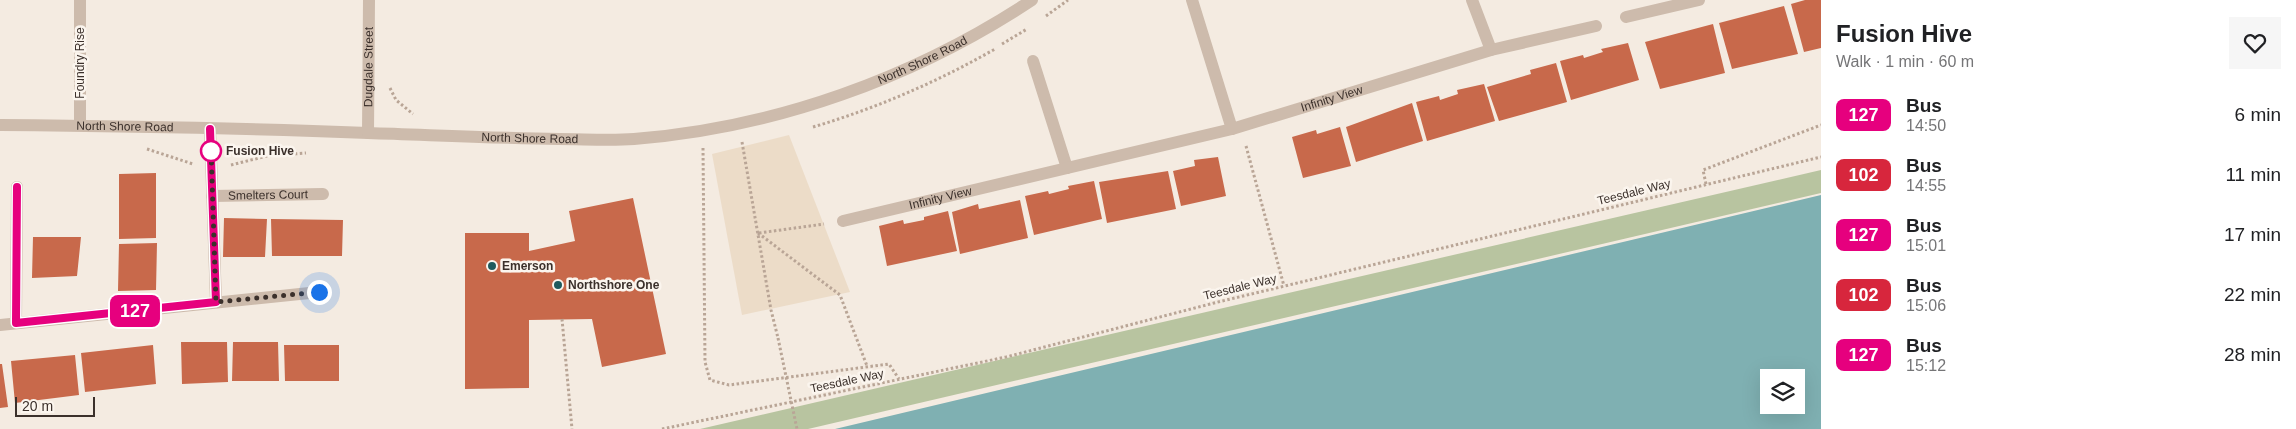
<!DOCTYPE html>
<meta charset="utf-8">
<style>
body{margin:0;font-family:Helvetica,sans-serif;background:#f6f6f6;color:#202124;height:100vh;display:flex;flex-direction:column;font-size:19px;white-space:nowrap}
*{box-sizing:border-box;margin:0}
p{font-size:16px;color:#757577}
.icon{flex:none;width:28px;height:28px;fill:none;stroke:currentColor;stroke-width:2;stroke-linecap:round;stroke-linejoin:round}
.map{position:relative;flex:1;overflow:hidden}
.panel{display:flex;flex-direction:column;background:#fff;width:475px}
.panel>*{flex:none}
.badge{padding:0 10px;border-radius:8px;font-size:18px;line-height:32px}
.fabs{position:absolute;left:1760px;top:369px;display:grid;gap:10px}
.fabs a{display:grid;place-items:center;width:45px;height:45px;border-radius:0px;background:#fff;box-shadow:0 5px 20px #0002;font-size:25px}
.scale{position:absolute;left:15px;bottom:12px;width:80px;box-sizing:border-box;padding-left:5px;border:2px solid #3b302b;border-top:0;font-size:14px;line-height:18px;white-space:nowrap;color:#3b302b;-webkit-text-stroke:4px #fbf5ee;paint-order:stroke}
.you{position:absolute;width:25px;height:25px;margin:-12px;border:4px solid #fff;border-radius:50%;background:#1a73e8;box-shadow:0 0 0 8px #1a73e833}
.map>.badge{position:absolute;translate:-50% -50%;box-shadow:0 0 0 2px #fff}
.round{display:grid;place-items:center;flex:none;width:52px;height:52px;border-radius:0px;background:#f6f6f6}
.summary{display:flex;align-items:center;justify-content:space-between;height:85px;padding:0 15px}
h1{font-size:24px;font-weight:700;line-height:38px}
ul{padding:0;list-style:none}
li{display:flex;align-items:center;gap:15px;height:60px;padding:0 15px}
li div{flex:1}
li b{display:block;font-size:19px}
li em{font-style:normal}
li .badge{min-width:55px;font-weight:700;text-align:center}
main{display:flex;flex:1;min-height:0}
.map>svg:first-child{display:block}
.green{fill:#b8c4a0}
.plaza{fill:#ecdcc8}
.water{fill:#7fb0b2;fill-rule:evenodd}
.building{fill:#c8694b}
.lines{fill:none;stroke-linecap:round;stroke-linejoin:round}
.path{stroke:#b9a596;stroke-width:3;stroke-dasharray:2.5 2.5;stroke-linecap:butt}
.street{stroke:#cdbbac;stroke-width:12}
.path-bridge{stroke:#b9a596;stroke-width:3;stroke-dasharray:2.5 2.5;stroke-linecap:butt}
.line-casing{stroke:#fff;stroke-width:11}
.line{stroke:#e6007e;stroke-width:8}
.walk{stroke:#3b302b;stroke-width:5;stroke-dasharray:0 9}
.stop-dot{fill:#fff;stroke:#e6007e;stroke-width:2.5}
.poi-dot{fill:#1f5a5e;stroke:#fbf5ee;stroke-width:2}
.labels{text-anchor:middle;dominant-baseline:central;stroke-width:5;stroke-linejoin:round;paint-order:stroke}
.street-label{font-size:12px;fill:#3b302b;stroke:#fbf5ee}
.stop-label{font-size:12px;font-weight:bold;fill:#3b302b;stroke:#fbf5ee;text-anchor:start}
.poi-label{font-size:12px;font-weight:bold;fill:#3b302b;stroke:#fbf5ee;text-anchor:start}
</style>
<main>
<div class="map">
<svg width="1821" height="429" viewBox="0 0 1821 429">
<rect width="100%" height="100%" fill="#f4ebe1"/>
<path class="green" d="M1821,170V193L808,429H700Z"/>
<path class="plaza" d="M789,135L850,292L742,315L712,154Z"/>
<path class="water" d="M1821,195V429H835ZM1769,378H1796V405H1769Z"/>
<path class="building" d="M1805,0H1821V48L1804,52L1791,4Z
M1784,6L1798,54L1732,69L1719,23Z
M1713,24L1725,73L1660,89L1645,42Z
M1628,43L1639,80L1571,100L1560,61L1583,55L1584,58L1603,52L1601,49Z
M1556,63L1567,102L1499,121L1487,87L1531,74L1530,70Z
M1484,84L1495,121L1427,141L1416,102L1439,96L1440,100L1458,94L1457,90Z
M1412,103L1423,141L1356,162L1346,127Z
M1340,127L1351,166L1303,178L1292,137L1316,130L1317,134Z
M1218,157L1226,196L1181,206L1173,171L1195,166L1194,160Z
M1168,171L1176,209L1107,223L1099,182Z
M156,173V238L119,239V174Z
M1094,181L1102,219L1034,235L1025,196L1048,191L1049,194L1069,189L1068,186Z
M633,198L666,354L602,367L592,319L529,320V388L465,389V233H529V251L575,241L569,211Z
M1020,200L1028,238L960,254L952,212L978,204L979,209Z
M948,211L957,251L887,266L879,226L903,220L904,224L924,220V217Z
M224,218L267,219L265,257H223Z
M271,219L343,220L342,256H272Z
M33,237H81L77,276L32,278Z
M157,243L156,290L118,291L119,244Z
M181,342H227L228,382L182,384Z
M233,342H278L279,381H232Z
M153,345L156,384L85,392L81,353Z
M284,345H339V381H285Z
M75,355L79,395L15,403L11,361Z
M0,364H2L8,407L0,408Z"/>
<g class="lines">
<path class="path" d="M1046,16L1068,0
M1002,44L1027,29
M390,88L396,100L413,114
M813,127C877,108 937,82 995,49
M742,142L771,310L778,338
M1246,146L1284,286
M703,148L705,362L710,380L729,385L889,364L899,379
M147,149L193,164
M231,165L267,156L306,153
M1706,184L1703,170L1821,125
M758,233L840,295L867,366
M759,233L824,224
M562,319L572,429
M662,429L1006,357L1214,303L1821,157"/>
<g class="street">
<path d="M80,0V125"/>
<path d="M1192,0L1232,129"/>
<path d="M1472,0L1491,50"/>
<path d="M1626,17L1699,0"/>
<path d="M1033,61L1067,168"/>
<path id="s1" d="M0,125C122,126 245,128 368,133C431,135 495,138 559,139C584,139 609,141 634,139C775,128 914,78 1032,0"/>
<path d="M210,129L216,302"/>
<path id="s2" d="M368,133L369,0"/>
<path id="s3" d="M212,196L323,194"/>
<path id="s4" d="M843,221L1232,129L1491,50L1596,26"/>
<path d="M16,323L17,187"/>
<path d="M0,325L319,292"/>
</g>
<path class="path-bridge" d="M778,338L797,429"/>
</g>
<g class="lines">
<g class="line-casing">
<path id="line" d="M17,187L16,323L216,302L210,129"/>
</g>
<use href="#line" class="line"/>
<path class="walk" d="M211,151V148L216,302L319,292"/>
</g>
<circle class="stop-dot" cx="211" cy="151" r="10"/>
<g class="poi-dot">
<circle cx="492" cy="266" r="5"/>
<circle cx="558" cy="285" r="5"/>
</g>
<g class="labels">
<g class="street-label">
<text stroke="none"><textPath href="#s1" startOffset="935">North Shore Road</textPath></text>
<text transform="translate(80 63) rotate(-90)">Foundry Rise</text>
<text stroke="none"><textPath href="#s2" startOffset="66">Dugdale Street</textPath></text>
<text stroke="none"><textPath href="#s4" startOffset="504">Infinity View</textPath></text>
<text stroke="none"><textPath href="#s1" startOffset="125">North Shore Road</textPath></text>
<text stroke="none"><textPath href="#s1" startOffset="530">North Shore Road</textPath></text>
<text transform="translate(1634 192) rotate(-14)">Teesdale Way</text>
<text stroke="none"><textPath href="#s3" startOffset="56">Smelters Court</textPath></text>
<text stroke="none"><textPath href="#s4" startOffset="100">Infinity View</textPath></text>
<text transform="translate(1240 287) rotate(-14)">Teesdale Way</text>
<text transform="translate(847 381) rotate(-12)">Teesdale Way</text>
</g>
<g class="stop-label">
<text x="226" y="151">Fusion Hive</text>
</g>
<g class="poi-label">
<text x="502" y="266">Emerson</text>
<text x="568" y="285">Northshore One</text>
</g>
</g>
</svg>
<div class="fabs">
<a><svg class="icon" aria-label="layers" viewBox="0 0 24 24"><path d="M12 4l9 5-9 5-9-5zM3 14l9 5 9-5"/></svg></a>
</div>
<div class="scale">20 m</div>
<div class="you" style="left:319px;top:292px"></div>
<b class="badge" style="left:135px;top:311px;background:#e6007e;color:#fff">127</b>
</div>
<section class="panel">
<div class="summary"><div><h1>Fusion Hive</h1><p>Walk · 1 min · 60 m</p></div><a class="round"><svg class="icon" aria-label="heart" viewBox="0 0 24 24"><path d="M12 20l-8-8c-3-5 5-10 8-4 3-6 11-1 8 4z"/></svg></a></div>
<ul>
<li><span class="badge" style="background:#e6007e;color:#fff">127</span><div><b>Bus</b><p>14:50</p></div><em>6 min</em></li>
<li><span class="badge" style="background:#d7263d;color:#fff">102</span><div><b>Bus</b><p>14:55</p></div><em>11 min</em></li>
<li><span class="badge" style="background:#e6007e;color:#fff">127</span><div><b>Bus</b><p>15:01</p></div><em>17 min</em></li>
<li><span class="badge" style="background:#d7263d;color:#fff">102</span><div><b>Bus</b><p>15:06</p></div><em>22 min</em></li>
<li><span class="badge" style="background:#e6007e;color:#fff">127</span><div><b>Bus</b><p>15:12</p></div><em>28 min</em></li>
</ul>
</section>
</main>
